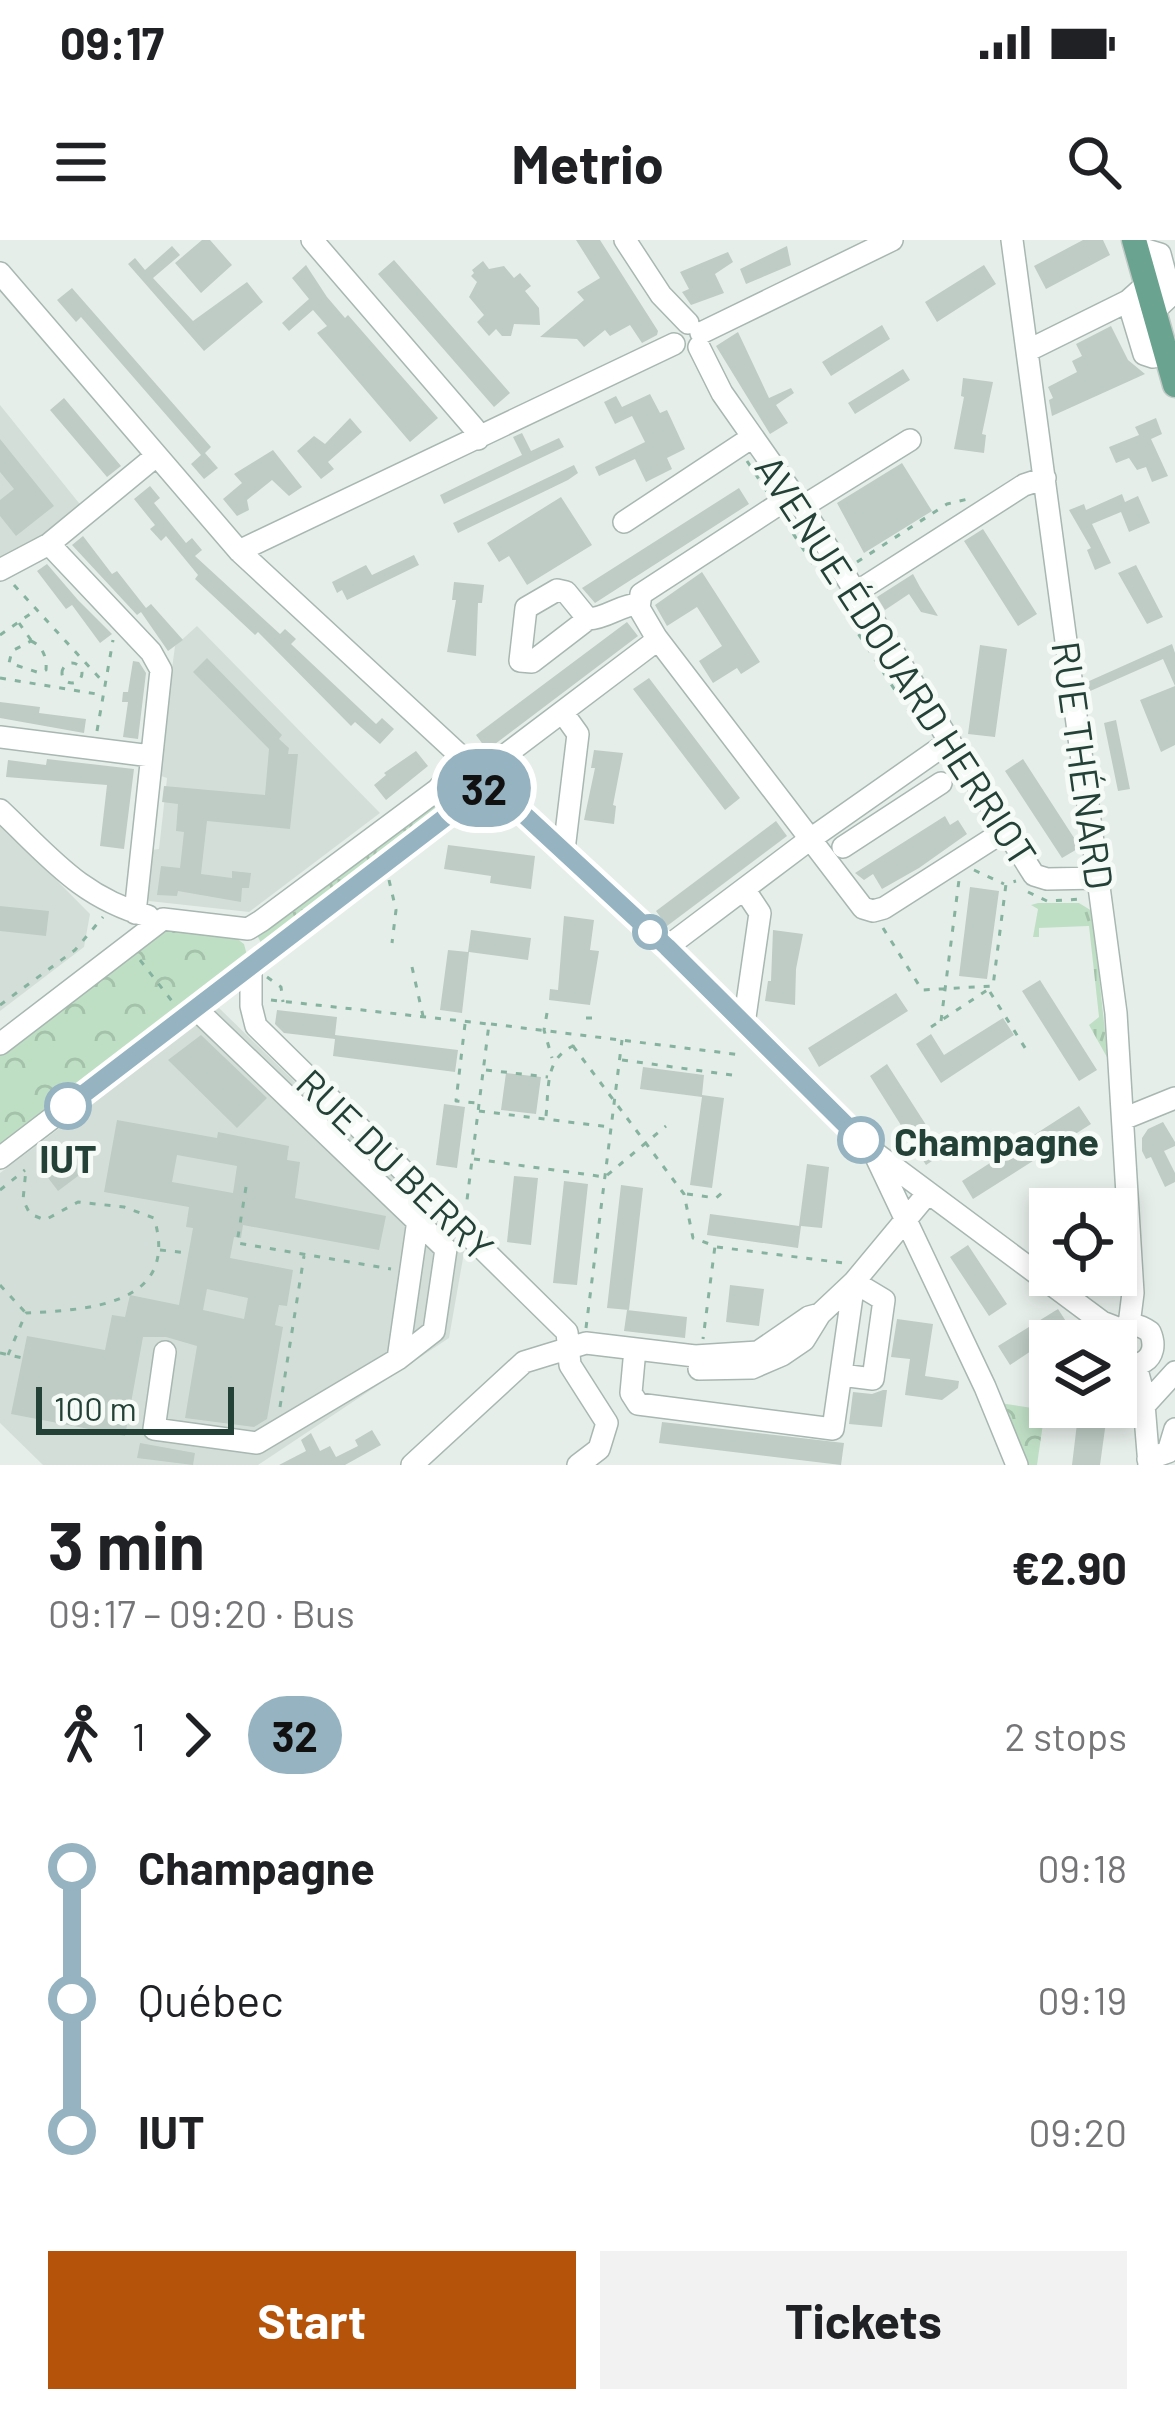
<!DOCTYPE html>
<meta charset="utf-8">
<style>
body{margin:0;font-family:Barlow,sans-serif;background:#f2f2f2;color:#202124;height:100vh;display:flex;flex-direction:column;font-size:45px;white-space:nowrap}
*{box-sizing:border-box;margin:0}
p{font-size:39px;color:#757577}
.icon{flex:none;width:66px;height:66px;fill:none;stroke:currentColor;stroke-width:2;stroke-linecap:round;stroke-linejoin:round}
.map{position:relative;height:1225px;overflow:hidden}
.panel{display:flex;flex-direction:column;background:#fff;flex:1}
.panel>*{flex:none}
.badge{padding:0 24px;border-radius:39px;font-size:42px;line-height:78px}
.tools{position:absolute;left:1029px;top:948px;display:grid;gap:24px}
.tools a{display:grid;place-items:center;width:108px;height:108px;border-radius:0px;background:#fff;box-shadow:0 6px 18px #0003;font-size:60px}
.scale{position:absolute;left:36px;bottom:30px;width:198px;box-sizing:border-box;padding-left:12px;border:6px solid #244137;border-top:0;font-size:33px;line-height:42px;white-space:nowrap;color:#244137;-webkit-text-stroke:9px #f6fbf8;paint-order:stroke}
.map>.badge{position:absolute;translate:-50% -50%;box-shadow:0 0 0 6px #fff}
.legs{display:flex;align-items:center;gap:18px;height:132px;padding:0 48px;font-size:39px}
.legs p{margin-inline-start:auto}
.overview{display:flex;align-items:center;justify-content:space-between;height:204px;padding:0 48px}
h1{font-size:66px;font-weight:700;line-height:90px}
.button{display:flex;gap:24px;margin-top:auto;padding:24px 48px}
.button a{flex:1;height:138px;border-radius:0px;background:#b45309;color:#fff;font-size:48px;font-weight:700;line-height:138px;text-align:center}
.button a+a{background:#f2f2f2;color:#202124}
ul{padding:0 48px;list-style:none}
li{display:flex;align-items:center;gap:42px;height:132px;font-size:45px}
li i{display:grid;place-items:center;width:18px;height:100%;margin:0 15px;background:currentColor}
li i::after{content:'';width:30px;height:30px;margin:-15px;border:9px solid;border-radius:50%;background:#fff}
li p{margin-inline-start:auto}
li:first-child i{background:linear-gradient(#0000 50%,currentColor 0)}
li:last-child i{background:linear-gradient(currentColor 50%,#0000 0)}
.status{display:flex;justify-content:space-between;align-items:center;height:84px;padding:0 60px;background:#fff;direction:ltr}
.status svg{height:33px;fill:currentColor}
header{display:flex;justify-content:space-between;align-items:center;height:156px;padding:0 48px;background:#fff;font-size:54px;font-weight:700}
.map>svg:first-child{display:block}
.built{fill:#d4ded9}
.grass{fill:url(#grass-tufts)}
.park{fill:url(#park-crowns)}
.building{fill:#beccc5;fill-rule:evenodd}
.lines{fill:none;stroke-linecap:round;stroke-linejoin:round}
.minor-casing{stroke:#a8b7b1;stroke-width:24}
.major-casing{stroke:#c2cac7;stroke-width:27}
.path{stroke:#86b2a0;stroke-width:3;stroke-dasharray:6 9;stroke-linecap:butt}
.minor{stroke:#fff;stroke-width:21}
.major{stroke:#6aa490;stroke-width:24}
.line-1-casing{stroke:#fff;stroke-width:27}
.line-1{stroke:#95b3c1;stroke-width:18}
.stop-1-dot{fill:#fff;stroke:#95b3c1;stroke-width:6}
.labels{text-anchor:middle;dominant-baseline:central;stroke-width:10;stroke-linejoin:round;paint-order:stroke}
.street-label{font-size:39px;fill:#244137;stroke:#f6fbf8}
.stop-label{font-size:39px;font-weight:bold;fill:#244137;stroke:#f6fbf8;text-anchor:start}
</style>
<div class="status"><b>09:17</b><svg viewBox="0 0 49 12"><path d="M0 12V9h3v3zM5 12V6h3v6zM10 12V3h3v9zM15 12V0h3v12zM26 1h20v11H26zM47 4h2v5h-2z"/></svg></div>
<header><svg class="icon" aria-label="menu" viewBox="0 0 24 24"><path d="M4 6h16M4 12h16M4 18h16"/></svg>Metrio<svg class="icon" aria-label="search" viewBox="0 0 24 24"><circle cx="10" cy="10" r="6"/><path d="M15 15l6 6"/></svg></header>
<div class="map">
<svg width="1175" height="1225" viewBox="0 0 1175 1225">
<defs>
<pattern id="grass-tufts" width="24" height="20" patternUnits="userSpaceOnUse" patternTransform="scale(3)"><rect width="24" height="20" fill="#bfdfc5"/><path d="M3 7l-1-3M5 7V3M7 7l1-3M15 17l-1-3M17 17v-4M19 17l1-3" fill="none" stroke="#a4c1aa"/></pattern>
<pattern id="park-crowns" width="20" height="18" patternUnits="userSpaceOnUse" patternTransform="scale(3)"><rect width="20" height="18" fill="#bfdfc5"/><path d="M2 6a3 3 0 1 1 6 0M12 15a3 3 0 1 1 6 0" fill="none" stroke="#a4c1aa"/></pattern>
</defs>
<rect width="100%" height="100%" fill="#e6eeea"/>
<path class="built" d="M0,165L83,268L0,323Z
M197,386L380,573L249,672L149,661L147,655L152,610L159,609L167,538L158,535L175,406Z
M0,583L90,674L84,707L0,771Z
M219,768L465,1007L449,1098L258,1225H43L0,1183V933Z"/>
<path class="grass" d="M465,538L471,548L265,704L261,703L257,695Z
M1038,663H1079L1092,671L1108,819L1089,785L1099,777L1089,686L1039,688V697H1033L1038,669L1031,665Z"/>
<path class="park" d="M172,688L236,698L244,704L248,719L0,912V809L162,690Z
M1000,1163L1045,1170L1037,1225H1026Z"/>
<path class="building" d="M202,0H210L232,25L201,53L175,23Z
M576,0H600L658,91L657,95L642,103L630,85L610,96L605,90L584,107L577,99L540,97L584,60L577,52L600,38Z
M1083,0H1103L1110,15L1046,49L1034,26Z
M172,6L180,15L153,38L193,81L247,42L263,62L204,111L128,24L135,18L145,30Z
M787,6L791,25L746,44L740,29Z
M728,12L733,22L715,34L724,53L691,65L682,52L689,49L680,32Z
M394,20L510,153L494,167L378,34Z
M483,21L489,29L504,26L514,38L520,33L531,46L525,51L539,68L540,85L514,84L511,96H502L496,89L489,96L477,82L484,75L469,57L477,42L471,36L474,33L472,30Z
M306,25L327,57L345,78L348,75L438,178L410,202L317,93L327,86L313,70L289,91L282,83L309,59L292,38Z
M984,25L996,44L937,82L925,62Z
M72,48L211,207L205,213L218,228L204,239L191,224L201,215L81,77L76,82L57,60Z
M882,85L890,99L831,136L822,122Z
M1111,86L1128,120L1145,134L1052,176L1049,160L1053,158L1048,147L1077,132L1072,121L1082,116L1076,104Z
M738,92L769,158L791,148L794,153L776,165L788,183L770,194L716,106Z
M903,129L910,140L855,174L848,163Z
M963,138L993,142L982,194L986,195L984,213L954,209L964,157L961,156Z
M650,154L660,173L667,170L685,209L667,218L672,229L646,242L635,219L599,236L595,227L645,202L632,176L615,184L604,162L616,156L622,167Z
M64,158L121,226L107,237L50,170Z
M350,178L362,192L328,222L334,229L321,239L297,211L314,196L325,204Z
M1156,178L1162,194L1151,199L1168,236L1152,242L1146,227L1137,230L1129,218L1116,223L1109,207L1139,195L1135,187Z
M522,193L531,211L559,198L564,207L444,264L440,255L522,215L513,197Z
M0,199L54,266L16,296L0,276V260L14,249L0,232Z
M273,210L302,247L289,256L272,240L247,260L249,270L237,276L223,259L242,243L234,234Z
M902,223L932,271L864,313L837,263Z
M574,225L578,233L568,240L458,293L453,283Z
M150,246L160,258L154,263L186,303L192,298L202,310L195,316L280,394L285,389L296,399L291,404L376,484L382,478L394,489L380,504L355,482L351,486L258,392L255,395L195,339L198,335L166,296L161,301L150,289L155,285L134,259Z
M739,248L749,264L595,363L582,348Z
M1122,254L1125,262L1138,256L1150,283L1129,292L1121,272L1092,284L1111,323L1095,330L1087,310L1091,308L1069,270L1084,264L1086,270Z
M561,257L592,305L527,345L509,316L499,322L487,303Z
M983,289L1037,374L1018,386L964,301Z
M83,296L112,334L117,331L146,368L151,364L183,400L168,411L141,372L137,375L72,305Z
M414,315L419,325L347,360L342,350L337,353L332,342L366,325L372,335Z
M47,324L78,360L112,394L100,403L72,365L66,369L37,331Z
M1136,325L1163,377L1147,384L1118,333Z
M702,332L760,422L741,434L737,428L713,443L699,421L722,406L697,367L667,386L655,365Z
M913,334L920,347L938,376L921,372L909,354L885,370L877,357Z
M454,342L484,345L482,363H478L476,416L447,412L456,360H452Z
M627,382L638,396L487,510L476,495Z
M1172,404L1175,413V505L1161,512L1140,460L1175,446L1163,419L1088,452L1087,442Z
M980,405L1007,409L995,497L968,494Z
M207,418L282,495L279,499L289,508L288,514H298L290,589L207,581L201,634L232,638V631L251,633L249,648H242L241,662L178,651L177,656L157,655L161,626L180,628L184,592L176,591L178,564L162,562L164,546L265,555L269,509L193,432Z
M133,421L139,422L146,433L138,499L123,497L128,462H122L123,452H128Z
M649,438L740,558L725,570L633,449Z
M0,462L40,467L39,473L86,479L84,493L0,478Z
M1116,480L1130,549L1118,551L1104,483Z
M594,510L623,513L613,565L616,566L614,584L584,580L595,528H591Z
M416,511L428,526L386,560L374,545L386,535L384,533Z
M47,519L134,529L124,609L100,606L107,545L6,537L8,520L46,525Z
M1023,519L1078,604L1079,608L1062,618L1005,531Z
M945,576L950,585L958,580L967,594L919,628L882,649L873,634L864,640L855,633Z
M776,581L787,596L667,686L656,671Z
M448,605L535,616L531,649L490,643L491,636L444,629Z
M970,647L999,651L987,739L959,736Z
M0,666L49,671L46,696L0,691Z
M564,676L594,680L590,710L599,711L590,765L549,760L550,749L558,750Z
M471,690L531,698L528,720L469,712L462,773L440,770L448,710L468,712Z
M773,690L803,694L796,729L795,765L765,761L768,741H771Z
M1040,740L1097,830L1079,841L1022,751Z
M896,753L908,771L819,827L808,808Z
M277,770L337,777L335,795L458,810L455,832L333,816L335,799L284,793L275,784Z
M1003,778L1014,795L941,843L916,804L931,794L944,815Z
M201,795L267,858L237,888L168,820Z
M887,824L944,913L926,925L870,836Z
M643,827L704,835L702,855L724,858L712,948L690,945L702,857L640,849Z
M506,833L541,837L536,874L501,870Z
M444,864L465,867L457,928L436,925Z
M1079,866L1091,884L973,959L962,941Z
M117,880L217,898L218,892L289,906L287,920L300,922L295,958L386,976L379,1010L243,985L241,998L234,997L230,1018L293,1030L287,1066L279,1065L275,1085L283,1087L267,1179L254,1187L185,1178L197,1106L166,1097H143L125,1196L11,1174L27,1096L105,1110L112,1075L125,1077L130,1055L179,1065L193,988L186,987L189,967L104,952ZM177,915L237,926L233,953L172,942ZM207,1049L248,1058L244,1079L203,1070Z
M1163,882L1175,902V906L1164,911L1175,933V942L1165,947L1151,917L1146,919L1142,911V898L1148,889Z
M67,905L86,930L58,951L39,926Z
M807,924L829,927L822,988L801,986L798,1008L707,995L710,974L799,986Z
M514,936L538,938L531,1005L507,1002Z
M564,941L588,944L577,1045L553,1043Z
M621,945L643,948L629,1070L607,1068Z
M968,1005L1007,1064L989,1076L950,1017Z
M730,1045L764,1049L759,1086L726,1082Z
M1058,1069L1069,1086L1010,1125L998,1106Z
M627,1070L687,1077L685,1098L624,1091Z
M897,1079L933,1084L925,1136L959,1141L958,1148L942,1160L905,1155L910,1119L891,1117Z
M883,1150H887L882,1187L849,1184L853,1152L872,1154Z
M1079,1167H1108L1100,1225H1072Z
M662,1182L844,1203L841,1225L659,1203Z
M372,1190L381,1205L345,1225H279L306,1211L301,1200L311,1193L320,1211L330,1206L336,1217L358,1206L355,1200Z
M140,1203L195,1213L193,1225L137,1218Z"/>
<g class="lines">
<g class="minor-casing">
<path id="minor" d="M312,0L474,188L478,199
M625,0L661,55L688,83
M1012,0L1116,773L1133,1053L1129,1085
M1136,7L1160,14L1171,55L1154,71
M0,33L239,311L667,707L875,913L1102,1082L1120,1089
M1147,44L1128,61L1144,114L1153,117L1175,111
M701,93L892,0
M699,107L722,153L802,267L1034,635L1047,639L1099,638
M1027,111L1128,61
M793,255L641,354L639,368L656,397L863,668L873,671L884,668L1006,590
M802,267L910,200
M624,282L751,198
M49,304L151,412L161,430L135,673
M239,311L674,104
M0,330L49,304L156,216
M855,353L1024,245L1045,238
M588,379L532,422L520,421L526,368L557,350L566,352L588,379C608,378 619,365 639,364
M563,473L578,494L564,610
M0,497L151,516
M480,534L652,404L656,397
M0,570C50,617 80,657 148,676
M843,607L941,543
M744,649L760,673L744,784
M667,707L809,600L950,501
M251,728V766L256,786L567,1092L570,1125L607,1183L599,1209L578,1225
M0,804L163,679L248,689L261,681L437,550L465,520
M1123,879L1175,858
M0,918L490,543
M877,919L985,1147L1017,1225
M165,1112L154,1189L257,1203L398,1119L434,1091L446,1009L196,769
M1116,1115C1135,1135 1162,1119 1150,1092C1139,1084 1131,1083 1119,1090
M398,1119L418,980
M634,1120L631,1153L638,1164L833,1189L854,1042L884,1060L873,1139L841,1135
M1136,1126L1143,1152L1149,1225
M699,1129L752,1128L782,1115L804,1100L820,1074L854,1042L928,953
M1144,1166L1175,1132
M1148,1219L1168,1212L1175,1189
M412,1225L524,1122L586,1103L695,1116L758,1112L809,1077L820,1074"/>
</g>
<g class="major-casing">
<path id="major" d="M1134,0L1175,145"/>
</g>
<path class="path" d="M747,221L768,253
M785,281L917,484
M857,322L947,264L968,259
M14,345L105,444
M19,383L31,400
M0,395L33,372
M31,401C43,406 47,418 46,430L40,433L9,423L12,411Z
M62 433a10 10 0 1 1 20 0a10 10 0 1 1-20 0Z
M0,438L103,455
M97,491L113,400
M974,630L1004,644
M389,640L396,670L392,703
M1028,652L1047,661L1082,659
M883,688L922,750L993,746L1006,644L1016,641
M140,720L175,765
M412,727L423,776
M267,737L281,747L283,762
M990,752L1027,811
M271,760L489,784L466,968
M0,765L75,710L103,677
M547,773L544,790L552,818
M586,778H593
M941,781L959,640
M465,784L456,861L477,863
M491,784L742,815
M931,787L989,749
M573,806L684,954L693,998L715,1006L703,1099
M622,820L739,836
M486,830L548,837
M479,871L610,887
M546,876C549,847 545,819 573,806L575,796
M474,919L605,937L666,886
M246,947L237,1003L391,1029
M0,950L25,930
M687,954L716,958L724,951
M717,1007L844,1023
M160,1010L189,1013
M0,1045L25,1072
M586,1088L622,800
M0,1113L23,1118
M8,1115L26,1073C86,1070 181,1066 154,978L124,967L78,962L45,980L30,974L23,960L26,929
M280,1167L304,1016"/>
<use href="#minor" class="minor"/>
<use href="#major" class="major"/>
</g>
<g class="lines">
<g class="line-1-casing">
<path id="line-1" d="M68,866L490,543L667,707L861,900"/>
</g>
<use href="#line-1" class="line-1"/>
</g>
<g class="stop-1-dot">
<circle cx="650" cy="692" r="15"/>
<circle cx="68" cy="866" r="21"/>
<circle cx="861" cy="900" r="21"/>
</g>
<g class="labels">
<g class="street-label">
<text transform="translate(897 420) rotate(57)">AVENUE ÉDOUARD HERRIOT</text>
<text transform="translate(1084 525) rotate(82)">RUE THÉNARD</text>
<text transform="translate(396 924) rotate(44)">RUE DU BERRY</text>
</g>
<g class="stop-label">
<text x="894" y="900">Champagne</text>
<text x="68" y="917" text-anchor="middle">IUT</text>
</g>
</g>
</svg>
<div class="tools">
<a><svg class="icon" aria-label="locate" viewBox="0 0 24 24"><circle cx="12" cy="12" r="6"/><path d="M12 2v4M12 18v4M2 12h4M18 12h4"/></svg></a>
<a><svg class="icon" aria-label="layers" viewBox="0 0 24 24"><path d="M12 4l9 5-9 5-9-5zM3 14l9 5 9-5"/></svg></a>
</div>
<div class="scale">100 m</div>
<b class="badge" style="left:484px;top:548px;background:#95b3c1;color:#111">32</b>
</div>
<section class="panel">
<div class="overview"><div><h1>3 min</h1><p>09:17 – 09:20 · Bus</p></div><b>€2.90</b></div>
<div class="legs"><svg class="icon" aria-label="walk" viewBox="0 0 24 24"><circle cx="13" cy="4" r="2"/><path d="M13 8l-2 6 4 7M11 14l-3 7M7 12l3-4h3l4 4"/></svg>1<svg class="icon" aria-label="forward" viewBox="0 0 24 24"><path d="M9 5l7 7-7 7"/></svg><b class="badge" style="background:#95b3c1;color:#111">32</b><p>2 stops</p></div>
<ul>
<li><i style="color:#95b3c1"></i><b>Champagne</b><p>09:18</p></li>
<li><i style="color:#95b3c1"></i><span>Québec</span><p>09:19</p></li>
<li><i style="color:#95b3c1"></i><b>IUT</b><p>09:20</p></li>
</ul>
<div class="button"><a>Start</a><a>Tickets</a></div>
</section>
